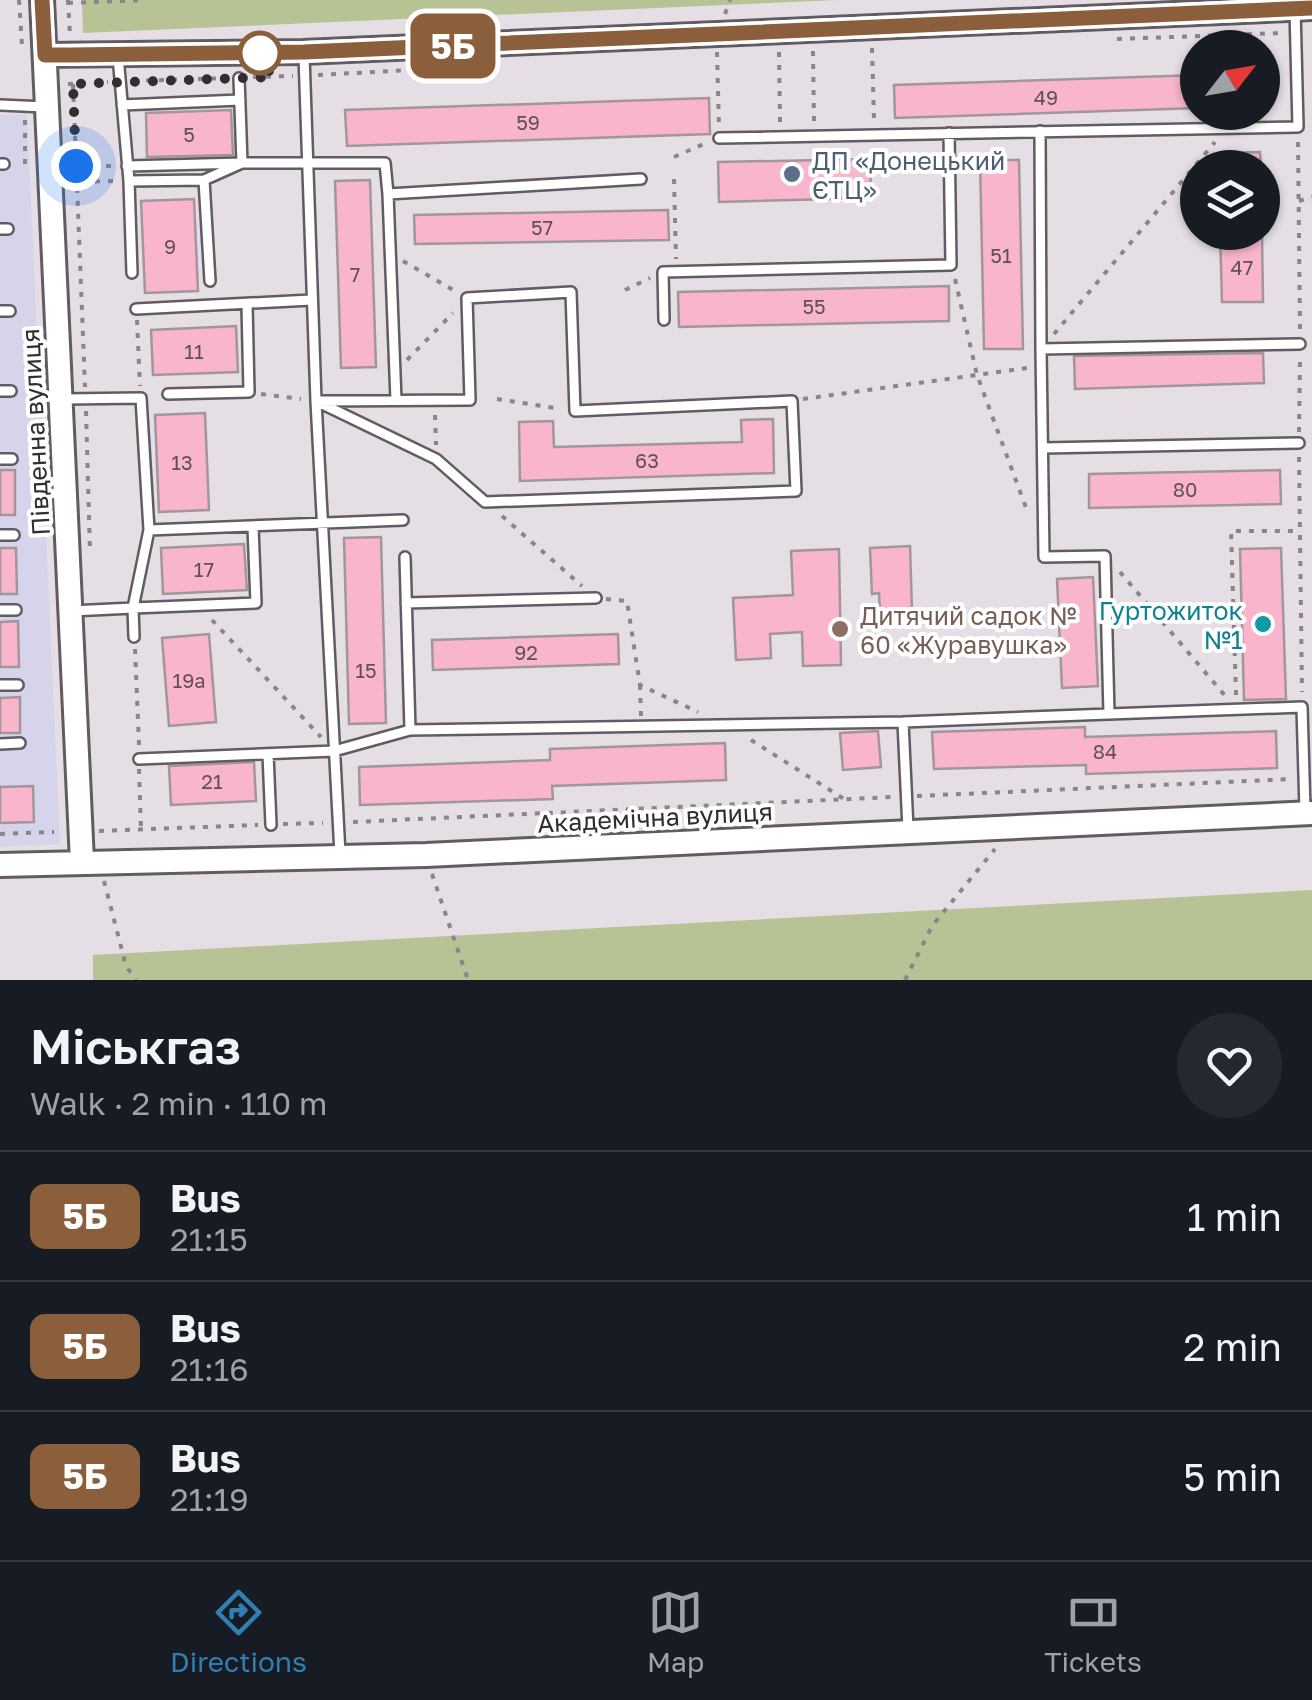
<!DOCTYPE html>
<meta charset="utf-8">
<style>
body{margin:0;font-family:"Golos Text",sans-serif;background:#242831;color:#f1f3f6;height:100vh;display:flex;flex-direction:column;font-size:38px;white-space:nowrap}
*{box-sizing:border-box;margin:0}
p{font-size:32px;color:#9ea1a6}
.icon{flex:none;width:55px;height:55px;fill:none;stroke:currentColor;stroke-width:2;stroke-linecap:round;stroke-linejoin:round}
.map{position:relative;height:980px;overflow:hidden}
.side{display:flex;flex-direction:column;background:#171b24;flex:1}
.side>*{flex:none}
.badge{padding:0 20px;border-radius:15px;font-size:35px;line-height:65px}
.needle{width:65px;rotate:59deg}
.tools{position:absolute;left:1180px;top:30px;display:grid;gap:20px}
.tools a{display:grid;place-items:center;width:100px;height:100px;border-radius:50%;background:#171b24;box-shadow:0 2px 8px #0004;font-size:50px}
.you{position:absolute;width:50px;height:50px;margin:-25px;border:8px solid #fff;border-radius:50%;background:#1a73e8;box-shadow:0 0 0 15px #1a73e833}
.map>.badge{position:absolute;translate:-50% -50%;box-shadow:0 0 0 5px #fff}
.round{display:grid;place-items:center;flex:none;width:105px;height:105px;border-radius:52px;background:#242831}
.overview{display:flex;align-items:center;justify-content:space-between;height:170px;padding:0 30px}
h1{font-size:48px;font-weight:600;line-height:75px}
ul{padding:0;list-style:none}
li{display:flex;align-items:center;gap:30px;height:130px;padding:0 30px;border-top:2px solid #363941}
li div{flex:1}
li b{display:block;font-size:38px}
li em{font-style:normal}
li .badge{min-width:110px;font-weight:700;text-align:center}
.dock{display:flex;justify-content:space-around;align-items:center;height:140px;border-top:2px solid #363941;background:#171b24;font-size:28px;color:#9ea1a6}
.dock a{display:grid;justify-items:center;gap:5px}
.dock .on{color:#317eb0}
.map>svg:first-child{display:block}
.industrial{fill:#d6d4ea}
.green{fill:#b7c394}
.building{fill:#f9b5cb;stroke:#a1979a;stroke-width:2.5}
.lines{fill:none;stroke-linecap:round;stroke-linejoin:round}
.service-casing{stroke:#625c62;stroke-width:14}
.tertiary-casing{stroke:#625c62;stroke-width:28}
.path{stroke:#8a858a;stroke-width:4;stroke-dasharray:5 8;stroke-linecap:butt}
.service{stroke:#fff;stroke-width:9}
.tertiary{stroke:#fff;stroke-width:22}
.line-casing{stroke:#fff;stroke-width:22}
.line{stroke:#8b5e3c;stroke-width:15}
.walk{stroke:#302e30;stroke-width:10;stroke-dasharray:0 18}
.stop-dot{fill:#fff;stroke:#8b5e3c;stroke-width:5}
.service-dot{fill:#5c6f8a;stroke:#fff;stroke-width:4}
.culture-dot{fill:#0f9aa8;stroke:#fff;stroke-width:4}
.education-dot{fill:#8d6e63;stroke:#fff;stroke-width:4}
.labels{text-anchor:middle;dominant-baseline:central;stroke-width:8;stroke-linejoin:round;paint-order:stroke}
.number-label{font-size:20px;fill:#625057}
.service-label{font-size:25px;fill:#4e5e75;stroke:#fff;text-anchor:start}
.street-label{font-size:25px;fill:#302e30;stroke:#fff}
.culture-label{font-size:25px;fill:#0d838f;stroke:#fff;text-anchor:end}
.education-label{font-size:25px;fill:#785e54;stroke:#fff;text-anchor:start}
</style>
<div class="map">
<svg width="1312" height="980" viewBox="0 0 1312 980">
<rect width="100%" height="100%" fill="#e5dee5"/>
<path class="industrial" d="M27,114L60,844L0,847V115Z"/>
<path class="green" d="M82,0H837L83,33Z
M1312,890V980H93V955Z"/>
<path class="building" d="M1198,75V108L895,118L894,85Z
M709,98L710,134L347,146L345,110Z
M231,110L233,155L147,157L146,113Z
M1260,152L1261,168H1219V153Z
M870,159L871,198L719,202L718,162Z
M980,160H1019L1023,349H984Z
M370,180L376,367L341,368L335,181Z
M194,199L198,291L145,293L141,201Z
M668,210L669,240L415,244L414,215Z
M1220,232H1262L1263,302H1222Z
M949,286V321L679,327L678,292Z
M236,326L238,372L153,375L151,330Z
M1263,353L1264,383L1075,389L1074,356Z
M205,413L209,510L159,512L155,415Z
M773,419L774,473L520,481L519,422L553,421L554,447L742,442L741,420Z
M0,470H15V515H0Z
M1280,470L1281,504L1089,508V474Z
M381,537L386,723L349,724L344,538Z
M244,544L247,590L163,594L161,548Z
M910,546L912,611L880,612L879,593L872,594L870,548Z
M0,548H16L17,594H0Z
M1281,548L1286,699L1244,700L1240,549Z
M839,549L841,665L803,666L802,632L770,634L771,658L736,660L733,598L793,595L791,551Z
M1093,577L1098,686L1062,688L1057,579Z
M18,621L19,667H0V622Z
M209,634L216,722L169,726L162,638Z
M618,634L619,664L433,670L432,640Z
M20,697V733H0V698Z
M1085,727V737L1276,731L1277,768L1086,774V765L934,769L932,732Z
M878,731L881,767L843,770L840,733Z
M725,743L726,780L552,786L553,799L360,805L359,767L550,760V749Z
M254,762L256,801L171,805L169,766Z
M33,786L34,822L0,823V787Z"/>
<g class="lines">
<g class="service-casing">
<path id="service" d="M118,56L129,181L132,273
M304,56L316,401L340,854
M0,105L45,107
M122,105L240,100
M1040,131L1041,349L1300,344
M719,138L1298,127L1295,9
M0,164H4
M127,166L242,163L239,78
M204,180L242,163H385L388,194L641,179
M129,181L204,180L210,281
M388,194L396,400
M0,229H8
M571,292L575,411L792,401L796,491L485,502L436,459L316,401L470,400L467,298Z
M136,309L311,300
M0,311H10
M664,320L663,272L951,265L949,133
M1041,349L1044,557L1105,556L1109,714L1302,707L1305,810
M0,391H11
M168,394L249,392L247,305
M64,399L141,398L149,530L133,608L256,603L253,527
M1043,448L1299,443
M0,459H12
M149,530L403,520
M0,535H14
M406,603L596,598
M0,610H16
M71,611L133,608L134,637
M0,685H18
M903,722L908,829
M410,730L903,722L1109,714
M0,744L20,743
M268,754L271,825
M139,759L334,751L410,730L405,557"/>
</g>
<g class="tertiary-casing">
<path id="tertiary" d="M42,0L82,862
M45,55L303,52L1312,8
M0,865L426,855L1312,813"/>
</g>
<path class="path" d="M19,0L22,45
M68,0L70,35
M68,3L145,0
M725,14L730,0
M1117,39L1282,33
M872,48L874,120
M813,51L814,121
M717,52L719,128
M779,52L780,122
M318,75L448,68
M253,77L293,76
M133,81L228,78
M68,84L108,82
M73,84L85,387
M25,120V165
M1298,142L1300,332
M674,157L706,143
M67,166H113
M674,179L676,259
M69,182L114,181
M1299,201L1312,197
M403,261L455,291
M955,279L977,375L1028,513
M625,290L650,278
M137,320L140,386
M1054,334L1215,142
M407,360L453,313
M261,394L301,399
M497,399L561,409
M803,399L1027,368
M86,411L90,552
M435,415L436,445
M1299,432L1300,357
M1299,457L1302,692
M502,516L582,586
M1120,572L1227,698
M606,599L627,601L640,685L698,712
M212,620L321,737
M135,649L139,745
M640,685L641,716
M1236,695L1231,531H1298
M751,740L844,799
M139,769L141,830
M917,796L1292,779
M353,822L893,797
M283,824L323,823
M99,831L258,825
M0,834L54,832
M432,874L468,980
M104,881L126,966L136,980
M905,980L932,926L995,849"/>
<use href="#service" class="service"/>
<use href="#tertiary" class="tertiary"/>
</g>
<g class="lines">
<g class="line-casing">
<path id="line" d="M42,0L45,55H71L304,52L1312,8"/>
</g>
<use href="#line" class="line"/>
<path class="walk" d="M76,166L73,84L272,77L260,53"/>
</g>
<circle class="stop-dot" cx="260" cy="53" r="20"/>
<circle class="service-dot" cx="792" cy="174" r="10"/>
<circle class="culture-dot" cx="1263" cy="624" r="10"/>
<circle class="education-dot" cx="840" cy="629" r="10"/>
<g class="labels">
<g class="number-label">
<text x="1046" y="97">49</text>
<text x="528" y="122">59</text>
<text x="189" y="134">5</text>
<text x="542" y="227">57</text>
<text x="170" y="246">9</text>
<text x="1001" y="255">51</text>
<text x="1242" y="267">47</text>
<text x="355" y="274">7</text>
<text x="814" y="306">55</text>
<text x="194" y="351">11</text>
<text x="647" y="460">63</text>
<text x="182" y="462">13</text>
<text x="1185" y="489">80</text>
<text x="204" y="569">17</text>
<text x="526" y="652">92</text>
<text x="366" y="670">15</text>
<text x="189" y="680">19а</text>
<text x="1105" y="751">84</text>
<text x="212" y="781">21</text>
</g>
<g class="service-label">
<text x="812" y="160">ДП «Донецький<tspan x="812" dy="29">ЄТЦ»</tspan></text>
</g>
<g class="street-label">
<text transform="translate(35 432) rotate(-93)">Південна вулиця</text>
<text transform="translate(655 817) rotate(-3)">Академічна вулиця</text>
</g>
<g class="culture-label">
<text x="1243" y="610">Гуртожиток<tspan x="1243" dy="29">№1</tspan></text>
</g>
<g class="education-label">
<text x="860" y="615">Дитячий садок №<tspan x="860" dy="29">60 «Журавушка»</tspan></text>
</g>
</g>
</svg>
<div class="tools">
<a><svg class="needle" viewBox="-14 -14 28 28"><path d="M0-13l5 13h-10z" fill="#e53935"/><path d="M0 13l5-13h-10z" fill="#9ea1a6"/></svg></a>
<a><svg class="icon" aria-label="layers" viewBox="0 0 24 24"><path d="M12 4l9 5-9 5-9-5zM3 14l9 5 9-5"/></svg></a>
</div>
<div class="you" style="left:76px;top:166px"></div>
<b class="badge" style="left:453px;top:46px;background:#8b5e3c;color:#fff">5Б</b>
</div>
<section class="side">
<div class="overview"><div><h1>Міськгаз</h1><p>Walk · 2 min · 110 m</p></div><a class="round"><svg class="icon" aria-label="heart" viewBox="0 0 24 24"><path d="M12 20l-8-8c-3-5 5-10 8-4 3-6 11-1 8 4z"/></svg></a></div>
<ul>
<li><span class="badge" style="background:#8b5e3c;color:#fff">5Б</span><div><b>Bus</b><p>21:15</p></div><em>1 min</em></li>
<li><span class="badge" style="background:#8b5e3c;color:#fff">5Б</span><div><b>Bus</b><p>21:16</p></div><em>2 min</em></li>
<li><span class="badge" style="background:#8b5e3c;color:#fff">5Б</span><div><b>Bus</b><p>21:19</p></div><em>5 min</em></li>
</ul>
</section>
<nav class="dock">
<a class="on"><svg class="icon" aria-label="directions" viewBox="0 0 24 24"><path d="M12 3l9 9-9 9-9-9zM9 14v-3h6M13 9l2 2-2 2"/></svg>Directions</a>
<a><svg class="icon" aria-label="map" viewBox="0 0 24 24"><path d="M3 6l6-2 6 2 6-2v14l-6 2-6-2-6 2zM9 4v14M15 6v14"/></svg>Map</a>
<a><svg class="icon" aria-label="tickets" viewBox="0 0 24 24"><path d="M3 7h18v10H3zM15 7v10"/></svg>Tickets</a>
</nav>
